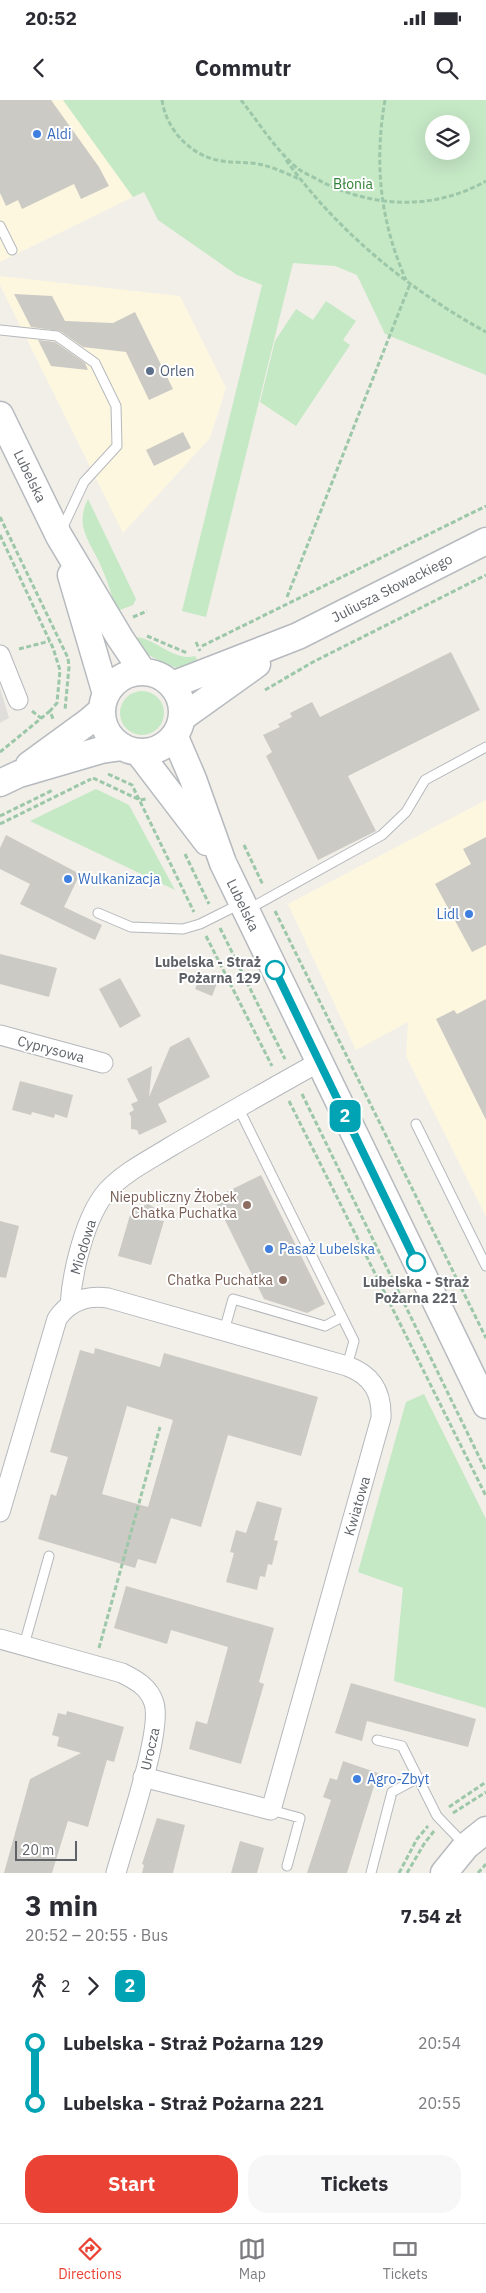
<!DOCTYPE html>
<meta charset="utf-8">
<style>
body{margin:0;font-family:"IBM Plex Sans",sans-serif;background:#f7f7f7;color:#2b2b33;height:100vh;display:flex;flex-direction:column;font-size:19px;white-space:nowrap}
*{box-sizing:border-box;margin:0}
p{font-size:16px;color:#7c7c81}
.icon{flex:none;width:28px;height:28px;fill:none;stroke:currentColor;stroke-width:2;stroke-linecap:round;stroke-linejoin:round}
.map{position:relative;height:1773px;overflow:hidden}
.drawer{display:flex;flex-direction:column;background:#fff;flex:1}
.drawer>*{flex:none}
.badge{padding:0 10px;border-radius:8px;font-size:18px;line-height:32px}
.controls{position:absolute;left:425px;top:15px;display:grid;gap:10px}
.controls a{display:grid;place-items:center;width:45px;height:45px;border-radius:50%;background:#fff;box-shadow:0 5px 20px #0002;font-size:25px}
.scale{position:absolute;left:15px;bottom:12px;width:62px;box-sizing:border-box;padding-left:5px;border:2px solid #5f6368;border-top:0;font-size:14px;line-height:18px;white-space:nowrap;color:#5f6368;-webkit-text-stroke:4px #fff;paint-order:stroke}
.map>.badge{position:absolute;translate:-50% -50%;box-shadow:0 0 0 2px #fff}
.legs{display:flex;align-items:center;gap:8px;height:55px;padding:0 25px;font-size:16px}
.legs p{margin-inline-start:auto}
.summary{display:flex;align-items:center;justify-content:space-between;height:85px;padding:0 25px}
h1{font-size:28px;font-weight:800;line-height:38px}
.primary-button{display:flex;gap:10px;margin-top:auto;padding:10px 25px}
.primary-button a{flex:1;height:58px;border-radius:20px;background:#ea4335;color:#fff;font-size:20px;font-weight:800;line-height:58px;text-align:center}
.primary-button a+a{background:#f7f7f7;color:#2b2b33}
ul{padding:0 25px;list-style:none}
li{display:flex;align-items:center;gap:18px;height:60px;font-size:19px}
li i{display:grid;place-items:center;width:8px;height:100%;margin:0 6px;background:currentColor}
li i::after{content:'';width:12px;height:12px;margin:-6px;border:4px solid;border-radius:50%;background:#fff}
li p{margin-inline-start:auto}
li:first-child i{background:linear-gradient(#0000 50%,currentColor 0)}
li:last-child i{background:linear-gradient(currentColor 50%,#0000 0)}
.status{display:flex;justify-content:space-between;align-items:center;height:35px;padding:0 25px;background:#fff;direction:ltr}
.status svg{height:14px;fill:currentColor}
header{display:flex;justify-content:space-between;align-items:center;height:65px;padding:0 25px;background:#fff;font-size:22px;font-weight:800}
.tab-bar{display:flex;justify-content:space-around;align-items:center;height:70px;border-top:1px solid #e1e1e2;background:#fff;font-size:14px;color:#7c7c81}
.tab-bar a{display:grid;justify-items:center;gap:2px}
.tab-bar .on{color:#ea4335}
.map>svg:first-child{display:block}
.commercial{fill:#fef7e0}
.industrial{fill:#e0deda}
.green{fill:#c5e8c5;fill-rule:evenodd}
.building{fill:#cccac5;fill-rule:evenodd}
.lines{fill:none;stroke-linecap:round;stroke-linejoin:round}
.lane-casing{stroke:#b5b8bc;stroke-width:11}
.street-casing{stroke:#b5b8bc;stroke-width:21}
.secondary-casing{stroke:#b6babf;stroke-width:29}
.path{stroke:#9cc7a9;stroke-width:3;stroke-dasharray:5 2.5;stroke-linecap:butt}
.lane{stroke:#fff;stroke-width:9}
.street{stroke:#fff;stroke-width:19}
.secondary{stroke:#fff;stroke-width:26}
.line-1-casing{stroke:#fff;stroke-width:11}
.line-1{stroke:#00a3b4;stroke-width:8}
.shop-dot{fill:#3f7fe0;stroke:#fff;stroke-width:2}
.service-dot{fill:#5c6f8a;stroke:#fff;stroke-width:2}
.stop-1-dot{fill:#fff;stroke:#00a3b4;stroke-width:2.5}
.education-dot{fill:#8d6e63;stroke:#fff;stroke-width:2}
.labels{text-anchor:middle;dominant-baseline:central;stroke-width:4;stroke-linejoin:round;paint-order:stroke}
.shop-label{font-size:14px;fill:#366cbe;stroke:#fff;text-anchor:start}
.park-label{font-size:14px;fill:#348238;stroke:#fff}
.service-label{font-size:14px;fill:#4e5e75;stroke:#fff;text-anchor:start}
.street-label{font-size:14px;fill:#5f6368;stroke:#fff}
.stop-label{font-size:14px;font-weight:bold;fill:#5f6368;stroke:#fff;text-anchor:end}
.education-label{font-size:14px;fill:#785e54;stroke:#fff;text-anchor:end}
</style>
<div class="status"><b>20:52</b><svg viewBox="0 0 49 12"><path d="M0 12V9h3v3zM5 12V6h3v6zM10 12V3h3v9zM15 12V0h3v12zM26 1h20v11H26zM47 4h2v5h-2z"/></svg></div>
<header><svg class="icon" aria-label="back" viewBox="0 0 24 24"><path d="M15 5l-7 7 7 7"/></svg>Commutr<svg class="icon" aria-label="search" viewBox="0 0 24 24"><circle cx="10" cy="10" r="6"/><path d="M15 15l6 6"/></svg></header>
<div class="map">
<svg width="486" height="1773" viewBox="0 0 486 1773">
<rect width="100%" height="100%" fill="#f1efe8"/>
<path class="commercial" d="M0,0H63L133,97L0,162Z
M0,176L180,196L226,288L210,338L123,433L0,185Z
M486,700V1117L406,956L408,922L356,950L288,804Z"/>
<path class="industrial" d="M0,588L9,618L0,623Z"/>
<path class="green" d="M63,0H486V275L385,234L357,175L335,166L293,163L206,517L182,511L262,185L237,175L158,120L144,92L133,97ZM434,24H461V51H434Z
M326,201L356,221L343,240L350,245L296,326L260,302L275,241L296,209L313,220Z
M88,399L136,499L133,505L117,511C112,498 109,484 103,471C93,444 73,429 88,399Z
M132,537C155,536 172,562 195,556L200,565L181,570L176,568L146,554Z
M120 613a22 22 0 1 1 44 0a22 22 0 1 1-44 0Z
M96,689L129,705L175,790L30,721Z
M424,1294L486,1419V1608L394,1581L403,1488L358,1472L406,1302Z"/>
<path class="building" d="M0,0H51L99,67L109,86L81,99L74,84L22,109L18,100L6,106L0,93Z
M14,194L52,196L65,221L113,223L135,212L173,289L149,300L126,252L83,247L60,231L31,227Z
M38,240L55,242L85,263L88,270L51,266Z
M183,332L191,348L154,366L146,350Z
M451,552L480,610L348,676L376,731L318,760L266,656L272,652L263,635L280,627L278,624L292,617L290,613L312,602L320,617Z
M6,735L80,774L64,807L102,825L95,840L20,804L30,784L0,769V748Z
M486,737V845L472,852L435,784L471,764L463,749Z
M0,854L57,868L49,897L0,884Z
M201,874L218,881L212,896L195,889Z
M120,878L141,916L120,928L99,889Z
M486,899V1020L436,919L454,910L457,914Z
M189,937L210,977L158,1004L167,1022L139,1035L137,1030L131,1029V1017L129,1013L134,1010L131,1004L138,1001L127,979L152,966L149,997L170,947Z
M20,981L73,995L67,1018L55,1014L54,1018L32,1012L31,1015L12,1010Z
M261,1075L325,1204L307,1213L264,1199L214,1098Z
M148,1104L155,1108L159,1115L157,1120L164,1121L151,1165L118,1156L130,1115L132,1116L135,1105L140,1107Z
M0,1121L19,1126L6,1178L0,1177Z
M95,1248L160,1267L164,1253L318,1297L301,1356L228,1335L201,1427L171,1418L156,1464L138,1459L135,1468L38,1439L51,1394L56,1396L68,1357L50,1352L80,1250L94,1254ZM127,1306L173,1320L148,1407L102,1394Z
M257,1401L282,1408L274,1440L278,1441L272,1465L268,1464L265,1477L260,1476L257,1490L226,1482L234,1453L230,1452L236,1430L246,1433Z
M126,1486L274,1528L259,1582L264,1584L241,1664L189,1649L196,1621L207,1624L228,1547L171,1530L167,1544L114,1528Z
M351,1583L476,1619L468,1647L367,1621L362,1641L335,1633Z
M67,1611L124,1627L114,1662L107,1660L88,1727L68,1721L52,1773H4L30,1679L81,1653L57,1646L59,1637L52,1635L58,1613L66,1615Z
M343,1661L378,1673L347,1773H307L331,1700L323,1697L330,1678L337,1680Z
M157,1718L185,1725L173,1773H142L144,1765L142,1764Z
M240,1741L264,1748L257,1773H231Z"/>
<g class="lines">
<g class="lane-casing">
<path id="lane" d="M0,126L12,150
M0,230L57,236L95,263L116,306L117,346L84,382L61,431
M249,809L382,735L406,712L425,680L486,647
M98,813L131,827L183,829L200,824L240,804
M238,1007L354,1241L347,1266
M416,1024L486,1166
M224,1231L233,1199L325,1226L342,1217
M24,1545L49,1456
M377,1640L402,1646L418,1678
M271,1710L300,1718L287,1766
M371,1773L392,1692L418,1678L437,1716L464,1744"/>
</g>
<g class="street-casing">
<path id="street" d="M0,555L18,600
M0,935L103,963
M70,1205C72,1173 85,1115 108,1090C125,1072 149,1060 170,1047C219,1018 269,990 319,962
M0,1412L57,1219C69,1201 87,1195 108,1198L347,1266C372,1275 382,1293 381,1318L271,1710L143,1677
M0,1539L122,1573C136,1580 149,1587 154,1603C163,1631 125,1739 116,1773"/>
</g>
<g class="secondary-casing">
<path id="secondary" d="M0,315L59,436L120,538L143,572
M71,475L106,594
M102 612a40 40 0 1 1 80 0a40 40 0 1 1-80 0Z
M172,585L298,536L486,441
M183,617L257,564
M175,637L193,679L223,763L486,1305
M139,653L207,742
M29,665L88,622L102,610
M0,683L19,674L101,650L122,647
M444,1773L466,1746L486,1730"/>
</g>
<path class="path" d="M162,0C166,27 186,51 213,59C229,64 247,61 263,65C275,68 288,74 299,79
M241,0C259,23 275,49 297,68C305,74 316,78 324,83C376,108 435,110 486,81
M385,0C374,63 380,121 406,180
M286,60C338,132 408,189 486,232
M0,417L68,558L69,567L65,610
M0,435L53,548L60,570L57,603L50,611L53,619
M287,497L410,184
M133,517L147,511
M147,536L187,553
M196,542L200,551
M202,546L486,406
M19,549L50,541
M265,590L313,562L486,475
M32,611L41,618
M0,652L50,611
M108,674L132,685L194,812
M93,678L140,700L146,699
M0,716L53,690
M0,724L91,679
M244,745L263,785
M185,754L209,804
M275,811L486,1238
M220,828L285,959
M206,836L272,966
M302,994L486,1371
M289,1001L486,1396
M99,1548L160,1327
M449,1707L486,1682
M453,1713L486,1692
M399,1773L417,1739L428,1726
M407,1773L424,1744L434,1731
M478,1773L486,1764"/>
<use href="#lane" class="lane"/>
<use href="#street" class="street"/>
<use href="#secondary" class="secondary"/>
</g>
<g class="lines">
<g class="line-1-casing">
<path id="line-1" d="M275,870L416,1162"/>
</g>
<use href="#line-1" class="line-1"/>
</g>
<g class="shop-dot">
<circle cx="37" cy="34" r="5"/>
<circle cx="68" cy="779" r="5"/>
<circle cx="469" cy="814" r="5"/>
<circle cx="269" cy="1149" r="5"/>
<circle cx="357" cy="1679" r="5"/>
</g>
<circle class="service-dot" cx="150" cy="271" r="5"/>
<g class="stop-1-dot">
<circle cx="275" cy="870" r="9"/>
<circle cx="416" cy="1162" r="9"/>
</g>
<g class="education-dot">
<circle cx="247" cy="1105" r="5"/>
<circle cx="283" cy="1180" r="5"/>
</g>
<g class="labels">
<g class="shop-label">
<text x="47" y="34">Aldi</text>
<text x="78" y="779">Wulkanizacja</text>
<text x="459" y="814" text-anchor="end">Lidl</text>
<text x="279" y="1149">Pasaż Lubelska</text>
<text x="367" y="1679">Agro-Zbyt</text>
</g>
<g class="park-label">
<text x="353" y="84">Błonia</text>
</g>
<g class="service-label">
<text x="160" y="271">Orlen</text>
</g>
<g class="street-label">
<text transform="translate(30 376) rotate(64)">Lubelska</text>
<text transform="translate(392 488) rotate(-27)">Juliusza Słowackiego</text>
<text transform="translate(243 805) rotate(64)">Lubelska</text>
<text transform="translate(51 949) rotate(15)">Cyprysowa</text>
<text transform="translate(83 1147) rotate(-73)">Miodowa</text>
<text transform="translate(357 1406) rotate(-74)">Kwiatowa</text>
<text transform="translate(150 1649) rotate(-77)">Urocza</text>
</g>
<g class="stop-label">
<text x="261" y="862">Lubelska - Straż<tspan x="261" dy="16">Pożarna 129</tspan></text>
<text x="416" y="1182" text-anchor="middle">Lubelska - Straż<tspan x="416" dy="16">Pożarna 221</tspan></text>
</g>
<g class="education-label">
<text x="237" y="1097">Niepubliczny Żłobek<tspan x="237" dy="16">Chatka Puchatka</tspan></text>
<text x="273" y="1180">Chatka Puchatka</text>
</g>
</g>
</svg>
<div class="controls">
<a><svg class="icon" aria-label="layers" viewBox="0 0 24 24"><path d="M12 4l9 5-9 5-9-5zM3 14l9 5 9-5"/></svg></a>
</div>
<div class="scale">20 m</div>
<b class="badge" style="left:345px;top:1016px;background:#00a3b4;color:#fff">2</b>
</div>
<section class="drawer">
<div class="summary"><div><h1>3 min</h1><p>20:52 – 20:55 · Bus</p></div><b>7.54 zł</b></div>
<div class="legs"><svg class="icon" aria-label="walk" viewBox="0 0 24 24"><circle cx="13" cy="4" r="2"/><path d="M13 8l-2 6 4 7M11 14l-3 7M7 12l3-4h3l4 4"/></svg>2<svg class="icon" aria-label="forward" viewBox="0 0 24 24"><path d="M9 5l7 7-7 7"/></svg><b class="badge" style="background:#00a3b4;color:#fff">2</b></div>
<ul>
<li><i style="color:#00a3b4"></i><b>Lubelska - Straż Pożarna 129</b><p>20:54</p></li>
<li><i style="color:#00a3b4"></i><b>Lubelska - Straż Pożarna 221</b><p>20:55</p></li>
</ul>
<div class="primary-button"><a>Start</a><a>Tickets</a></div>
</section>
<nav class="tab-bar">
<a class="on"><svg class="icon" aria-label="directions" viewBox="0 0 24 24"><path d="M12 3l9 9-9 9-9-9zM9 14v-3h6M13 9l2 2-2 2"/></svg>Directions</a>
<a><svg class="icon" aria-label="map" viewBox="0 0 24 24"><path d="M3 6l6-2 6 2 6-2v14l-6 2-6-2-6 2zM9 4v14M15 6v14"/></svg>Map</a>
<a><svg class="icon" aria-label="tickets" viewBox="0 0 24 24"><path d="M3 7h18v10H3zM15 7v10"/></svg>Tickets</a>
</nav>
